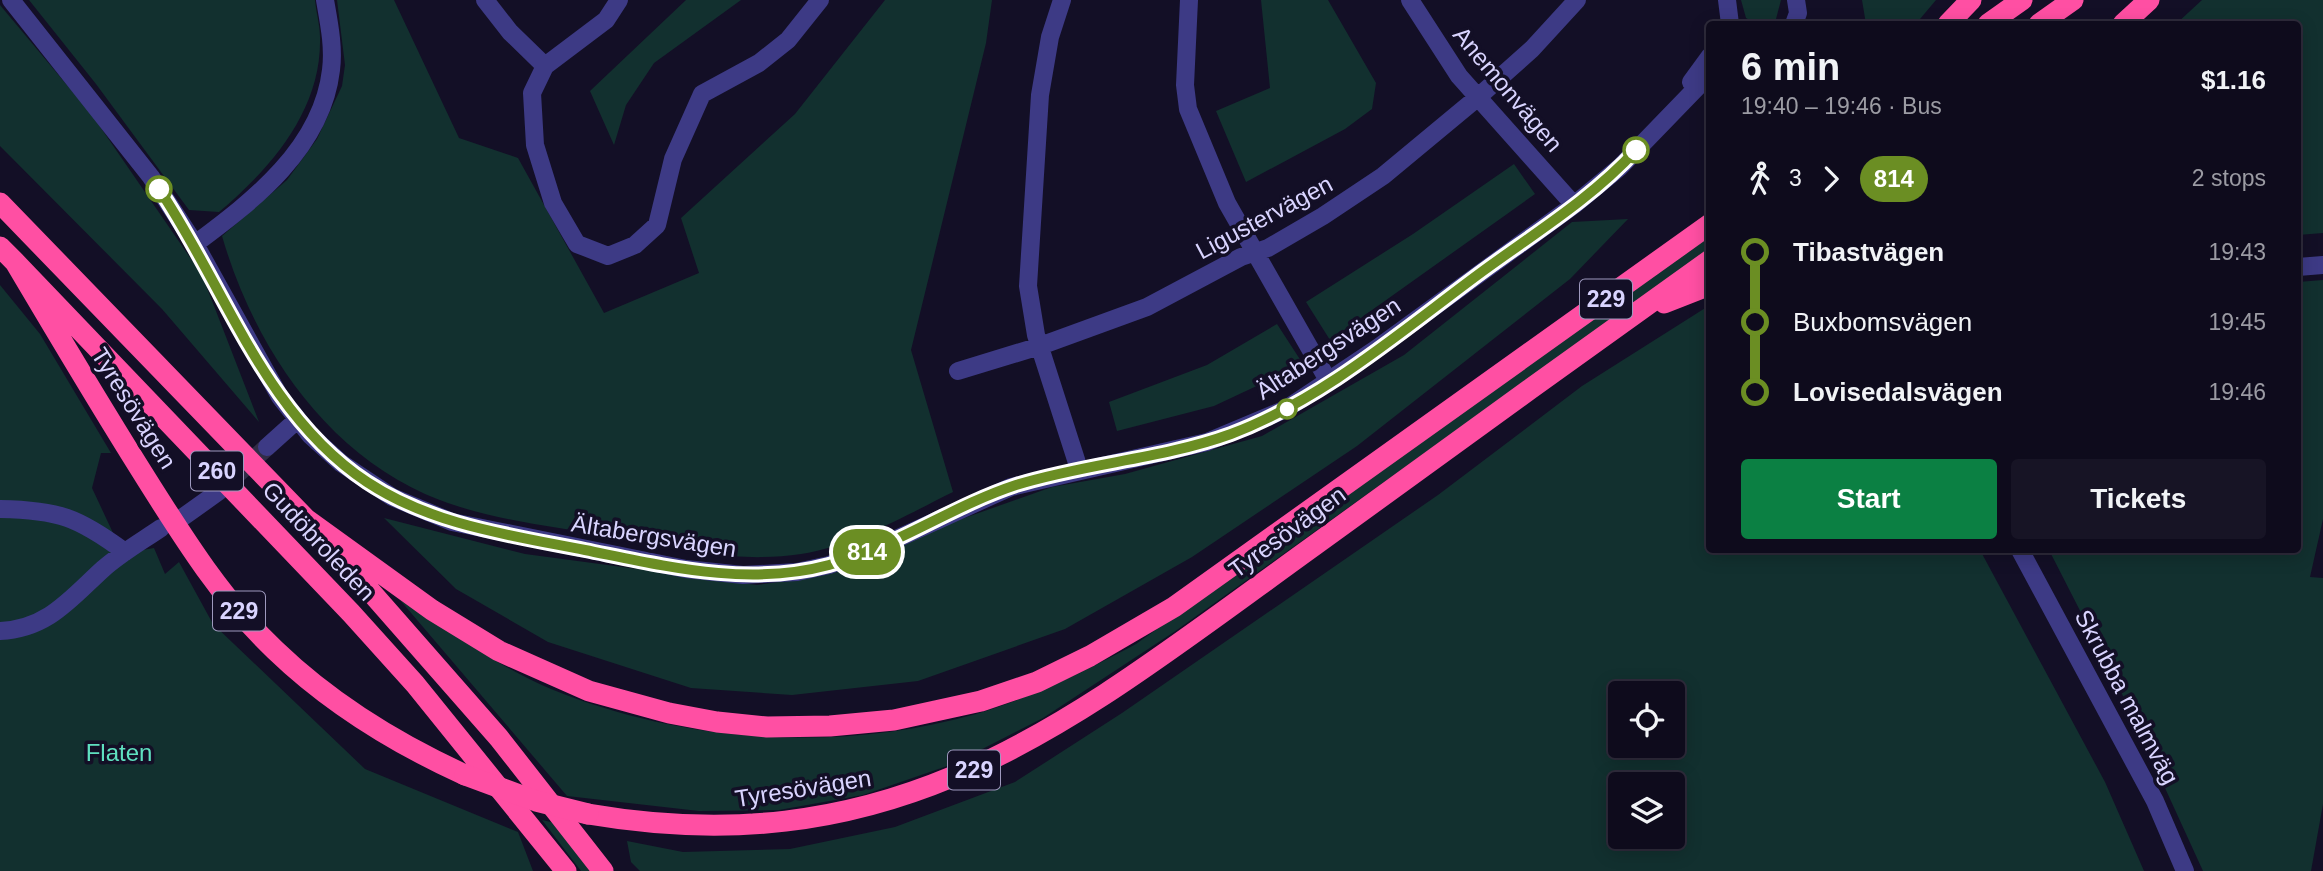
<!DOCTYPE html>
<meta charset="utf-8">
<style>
body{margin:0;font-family:Helvetica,sans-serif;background:#171425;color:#f1f3f6;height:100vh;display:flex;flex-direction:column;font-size:26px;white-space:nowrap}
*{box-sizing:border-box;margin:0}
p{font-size:23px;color:#9b9ba3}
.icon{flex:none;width:38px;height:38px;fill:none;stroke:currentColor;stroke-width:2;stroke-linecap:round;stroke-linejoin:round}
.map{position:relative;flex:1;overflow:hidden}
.panel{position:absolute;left:1706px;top:21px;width:595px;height:532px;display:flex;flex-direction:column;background:#0e0b1c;border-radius:7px;box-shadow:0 4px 18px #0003,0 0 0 2px #2e2b3b}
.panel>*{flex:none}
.badge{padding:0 14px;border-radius:23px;font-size:24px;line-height:46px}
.controls{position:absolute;left:1608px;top:681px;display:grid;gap:14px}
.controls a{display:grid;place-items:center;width:77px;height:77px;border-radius:7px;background:#0e0b1c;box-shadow:0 4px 18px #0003,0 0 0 2px #2e2b3b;font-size:35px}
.map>.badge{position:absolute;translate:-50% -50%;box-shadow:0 0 0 4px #fff}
.legs{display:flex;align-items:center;gap:10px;height:77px;padding:0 35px;font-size:23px}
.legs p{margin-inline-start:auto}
.headline{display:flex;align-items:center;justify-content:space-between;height:119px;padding:0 35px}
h1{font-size:38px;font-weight:600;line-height:52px}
.primary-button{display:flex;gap:14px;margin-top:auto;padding:14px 35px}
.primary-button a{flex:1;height:80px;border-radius:7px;background:#0b8043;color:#fff;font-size:28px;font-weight:600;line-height:80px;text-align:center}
.primary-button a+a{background:#171425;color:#f1f3f6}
ul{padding:0 35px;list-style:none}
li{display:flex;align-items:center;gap:24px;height:70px;font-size:26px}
li i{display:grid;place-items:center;width:10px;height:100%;margin:0 9px;background:currentColor}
li i::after{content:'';width:18px;height:18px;margin:-9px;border:5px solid;border-radius:50%;background:#0e0b1c}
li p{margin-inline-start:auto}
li:first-child i{background:linear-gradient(#0000 50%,currentColor 0)}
li:last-child i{background:linear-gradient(currentColor 50%,#0000 0)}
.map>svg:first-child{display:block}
.green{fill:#12302f;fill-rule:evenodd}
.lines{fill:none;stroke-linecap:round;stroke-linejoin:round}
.minor-tunnel{stroke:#312d47;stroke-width:18;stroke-dasharray:18 9;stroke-linecap:butt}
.minor{stroke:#3d3a85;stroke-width:18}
.highway{stroke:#ff4fa3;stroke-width:21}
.highway-bridge{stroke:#ff4fa3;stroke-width:21}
.line-1-casing{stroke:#fff;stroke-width:16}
.line-1{stroke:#6b8e23;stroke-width:10}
.stop-1-dot{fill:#fff;stroke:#6b8e23;stroke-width:3.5}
.labels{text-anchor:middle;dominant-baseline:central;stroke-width:7;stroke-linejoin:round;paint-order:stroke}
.shield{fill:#130f26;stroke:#9e99be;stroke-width:2}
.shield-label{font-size:23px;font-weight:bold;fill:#d9d4ff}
.street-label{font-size:24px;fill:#d9d4ff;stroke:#130f26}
.park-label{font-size:24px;fill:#5fe0c0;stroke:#130f26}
</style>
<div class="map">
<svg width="2323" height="871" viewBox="0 0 2323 871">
<rect width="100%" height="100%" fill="#130f26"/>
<path class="green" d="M29,0H315C316,12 320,25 320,37C322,110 271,168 219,212L189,210L96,84Z
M337,0H394L459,138L518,158L604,313L699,273L681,218L795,114L885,0H992L986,43L911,350L953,492C906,515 854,546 801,554C737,564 669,548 606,536C547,525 481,519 425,494C321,447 253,343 222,236L287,180L317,139L342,86L345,65Z
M686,0H741L654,63L626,105L614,145L590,91Z
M1261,0H1328L1376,83L1372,109L1345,129L1246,182L1216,111L1270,88Z
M1741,0H1781L1776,19L1757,24L1746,18Z
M1862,0H1936L1920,19L1896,24H1866Z
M2202,0H2323V233L2298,235V24H2176Z
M0,5L92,115L202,275L259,422L162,309L0,146Z
M1514,164L1535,194L1330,340L1306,302L1413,234Z
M1628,219L1570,279L1357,446L1192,557L1065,629L918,681L792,695L691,688L548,642L456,589L384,518L525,554L757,585L820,576L846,569L956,521L1052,487L1125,474L1262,436L1404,355L1572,222Z
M1710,236V249L1174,632L1043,718L953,764L863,795L779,810L699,811L567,796L400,600C449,630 498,667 551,689C683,743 839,753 976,714C1033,697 1085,671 1136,644Z
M2323,280V519L2310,577L2323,578V804L2311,871H2203L2117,683L2049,550H2298V282Z
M0,285L40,334L111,453H101L92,488L114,535L137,551L154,548L165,574L179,562L213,624L365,769L518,832L533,871H0Z
M1710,305V550H1980L2105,782L2144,871H640L631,862L627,841L683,852L790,849L895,827L1015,782L1122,713L1438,495L1582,386ZM1620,693H1673V746H1620ZM1620,784H1673V836H1620Z
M1277,324L1303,364L1214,406L1117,431L1109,402L1207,365Z
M542,820L555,823L592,871H581Z"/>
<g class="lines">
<path class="minor-tunnel" d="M218,492L267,447"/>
<path class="minor" d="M11,0L151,177L195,244L280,397L310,435L341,463L392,497L452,522L686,569L743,575L797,572L829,565L883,545L1011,487L1207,442L1286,409L1376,349L1574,205L1620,167L1710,74
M485,0L510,32L545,66
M619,0L606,20L545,66L532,93L535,145L553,203L577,244L608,256L635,245L657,225L673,159L702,94L759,63L788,40L820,0
M1062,0L1050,37L1040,95L1028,286L1036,335L1079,469
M1189,0L1185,85L1188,109L1227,203L1329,382
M1410,0L1459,76L1574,205
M1727,0L1730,24
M1794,24L1798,13L1796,0
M1691,82L1710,56
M195,244C253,201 322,148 331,70C334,47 329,23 325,0
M2298,267L2323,265
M958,371L1040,346L1147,307L1241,257L1268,248L1323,216L1383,176L1477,98L1532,49L1577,0
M267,447L297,420
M0,509C58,510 78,517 125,552
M183,517L218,492
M2020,550L2155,801L2185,871
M0,631C48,629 71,598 103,569C121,553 142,541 161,528"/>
<path class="highway" d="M1948,24L1971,0
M1988,24L2022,0
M2039,24L2073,0
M2123,24L2149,0
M0,203L306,519L432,610L499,651L589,691L669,713L717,722L767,727L830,726L894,720L981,701L1037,682L1090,656L1174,607L1710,224
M0,247L15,262C57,333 98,402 142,472C181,534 221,599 275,650C330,703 395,743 465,775
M15,262L351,613L415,684L566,871
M1664,303L1710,285
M335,551L499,738L603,871
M588,814C904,868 1075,718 1315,545C1446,450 1578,354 1710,260"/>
<path class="highway-bridge" d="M465,775L536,801L588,814"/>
</g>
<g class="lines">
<g class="line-1-casing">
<path id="line-1" d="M159,189C225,287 264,414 367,482C432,525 509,535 585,550C665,566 748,587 829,565C895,547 952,506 1016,485C1087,463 1162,459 1231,434C1324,399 1404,329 1483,271C1535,233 1592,198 1636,150"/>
</g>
<use href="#line-1" class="line-1"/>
</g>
<g class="stop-1-dot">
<circle cx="1636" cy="150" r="12"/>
<circle cx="159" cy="189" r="12"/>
<circle cx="1287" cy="409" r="9"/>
</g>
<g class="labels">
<g class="shield">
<rect x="1580" y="279.5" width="52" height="39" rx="5"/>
<rect x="191" y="451.5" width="52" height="39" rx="5"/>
<rect x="213" y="591.5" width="52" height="39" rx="5"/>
<rect x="948" y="750.5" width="52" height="39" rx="5"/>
</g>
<g class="shield-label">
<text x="1606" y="299">229</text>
<text x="217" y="471">260</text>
<text x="239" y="611">229</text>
<text x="974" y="770">229</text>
</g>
<g class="street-label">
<text transform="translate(1508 89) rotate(50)">Anemonvägen</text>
<text transform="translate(1264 217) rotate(-28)">Ligustervägen</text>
<text transform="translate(1328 348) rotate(-33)">Ältabergsvägen</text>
<text transform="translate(134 408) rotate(58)">Tyresövägen</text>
<text transform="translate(1287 532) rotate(-36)">Tyresövägen</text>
<text transform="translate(654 536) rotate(9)">Ältabergsvägen</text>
<text transform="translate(319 541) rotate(47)">Gudöbroleden</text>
<text transform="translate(2127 697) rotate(62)">Skrubba malmväg</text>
<text transform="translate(803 788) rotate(-9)">Tyresövägen</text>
</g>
<g class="park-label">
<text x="119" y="752">Flaten</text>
</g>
</g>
</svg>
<div class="controls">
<a><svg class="icon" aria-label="locate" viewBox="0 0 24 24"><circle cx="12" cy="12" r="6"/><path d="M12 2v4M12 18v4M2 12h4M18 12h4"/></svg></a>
<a><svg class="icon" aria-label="layers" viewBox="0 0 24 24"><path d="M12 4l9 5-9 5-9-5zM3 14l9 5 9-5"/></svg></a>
</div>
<b class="badge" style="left:867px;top:552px;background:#6b8e23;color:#fff">814</b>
<section class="panel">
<div class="headline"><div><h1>6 min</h1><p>19:40 – 19:46 · Bus</p></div><b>$1.16</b></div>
<div class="legs"><svg class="icon" aria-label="walk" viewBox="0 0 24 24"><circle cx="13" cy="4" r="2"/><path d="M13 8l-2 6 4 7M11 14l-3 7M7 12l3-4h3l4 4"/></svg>3<svg class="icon" aria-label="forward" viewBox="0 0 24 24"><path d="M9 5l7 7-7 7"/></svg><b class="badge" style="background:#6b8e23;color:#fff">814</b><p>2 stops</p></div>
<ul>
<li><i style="color:#6b8e23"></i><b>Tibastvägen</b><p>19:43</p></li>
<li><i style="color:#6b8e23"></i><span>Buxbomsvägen</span><p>19:45</p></li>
<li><i style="color:#6b8e23"></i><b>Lovisedalsvägen</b><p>19:46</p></li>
</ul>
<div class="primary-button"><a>Start</a><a>Tickets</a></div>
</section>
</div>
